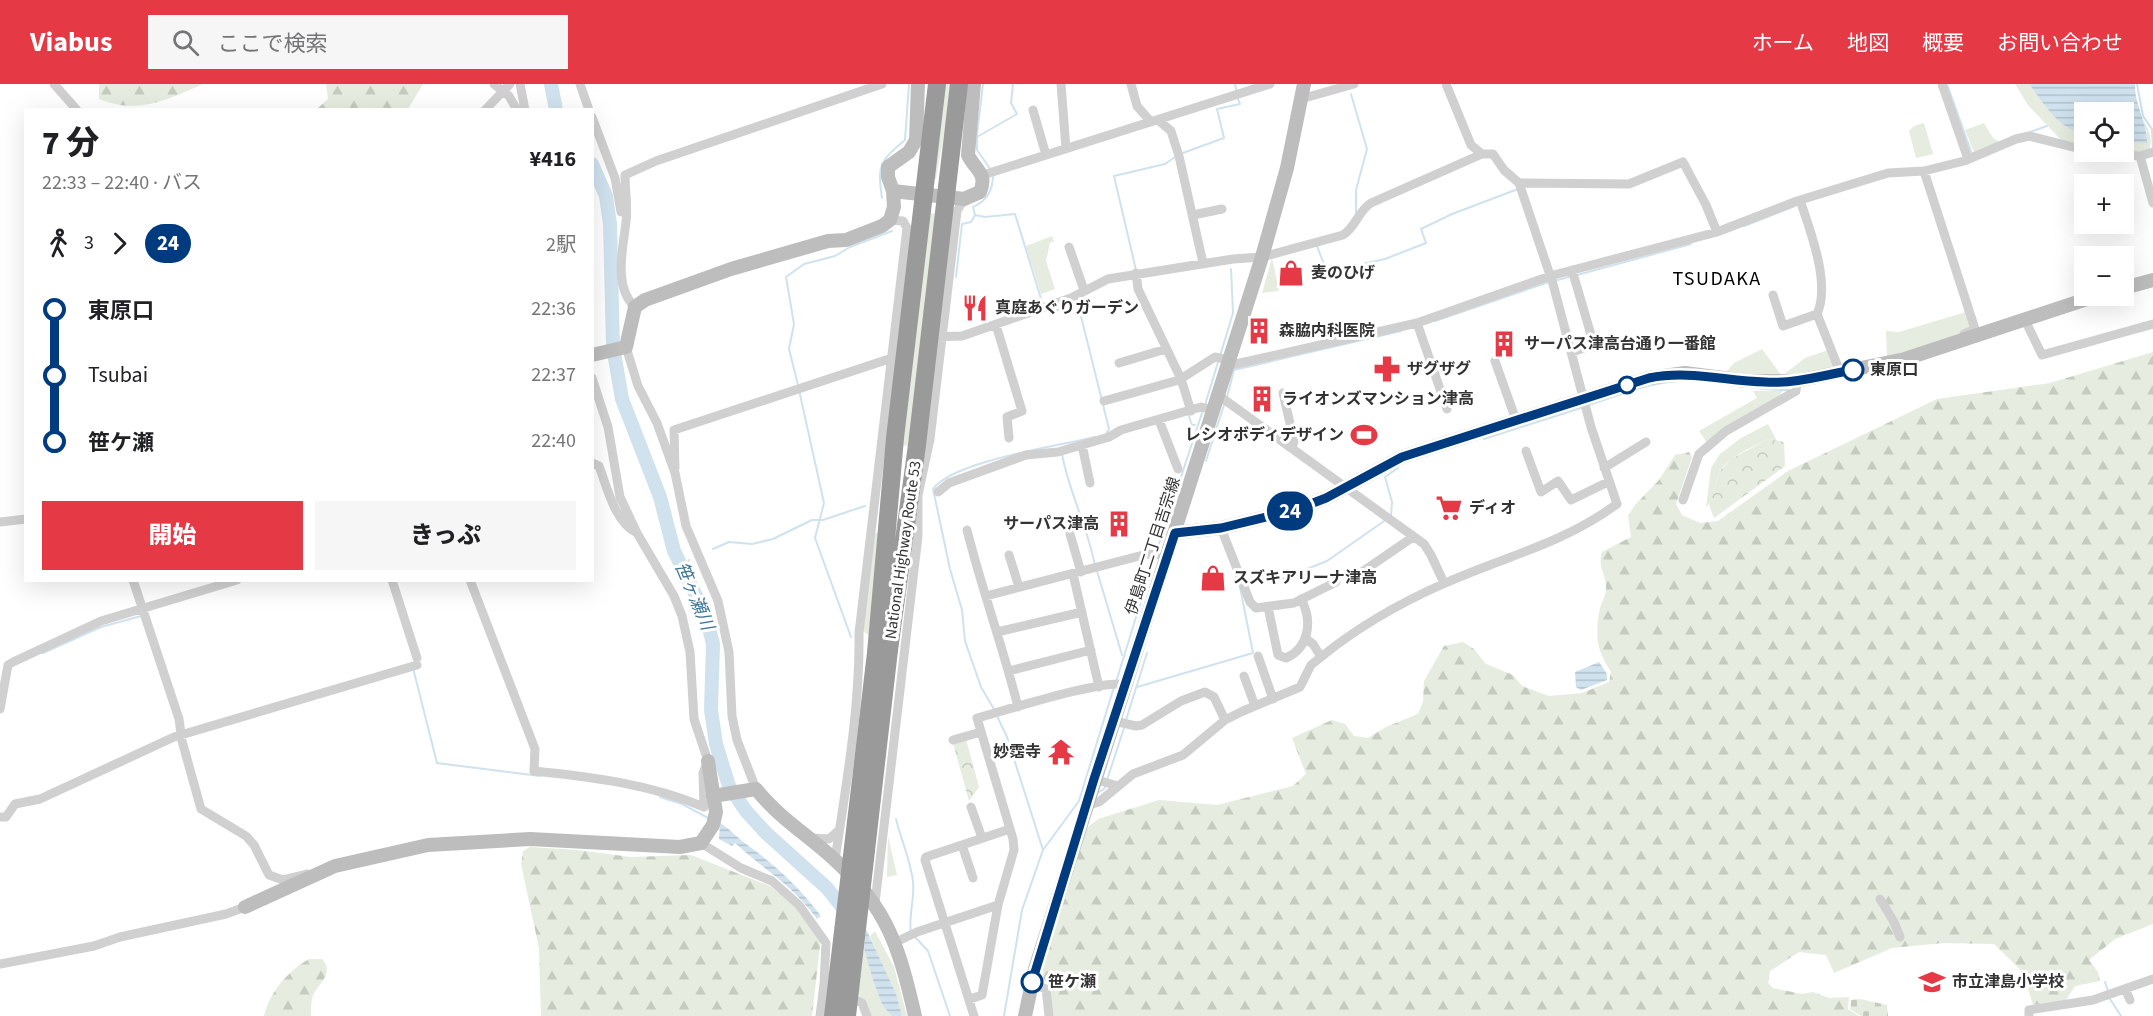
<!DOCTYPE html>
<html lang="ja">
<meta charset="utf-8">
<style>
body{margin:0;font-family:"Source Sans 3","Noto Sans JP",sans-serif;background:#f6f6f6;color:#202124;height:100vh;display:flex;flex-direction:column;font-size:22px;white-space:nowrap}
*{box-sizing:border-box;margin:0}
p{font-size:20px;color:#757577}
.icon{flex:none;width:33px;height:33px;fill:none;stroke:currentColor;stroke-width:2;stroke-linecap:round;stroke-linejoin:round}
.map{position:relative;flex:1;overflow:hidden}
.details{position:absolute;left:24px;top:24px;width:570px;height:474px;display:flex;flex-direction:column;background:#fff;border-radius:0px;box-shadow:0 6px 24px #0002}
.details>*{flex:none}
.badge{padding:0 12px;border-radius:20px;font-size:21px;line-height:39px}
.tools{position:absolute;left:2074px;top:18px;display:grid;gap:12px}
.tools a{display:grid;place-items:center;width:60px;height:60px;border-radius:0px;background:#fff;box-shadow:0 6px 24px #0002;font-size:30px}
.map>.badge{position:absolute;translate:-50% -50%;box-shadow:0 0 0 3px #fff}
.legs{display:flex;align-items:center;gap:9px;height:66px;padding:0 18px;font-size:20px}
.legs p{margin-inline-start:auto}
.summary{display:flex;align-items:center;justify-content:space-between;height:102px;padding:0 18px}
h1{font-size:33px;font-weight:800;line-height:45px}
.button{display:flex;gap:12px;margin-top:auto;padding:12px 18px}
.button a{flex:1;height:69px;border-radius:0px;background:#e63946;color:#fff;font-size:24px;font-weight:800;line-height:69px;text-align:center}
.button a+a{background:#f6f6f6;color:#202124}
ul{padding:0 18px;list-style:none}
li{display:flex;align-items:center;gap:21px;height:66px;font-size:22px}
li i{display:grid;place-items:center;width:9px;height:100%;margin:0 8px;background:currentColor}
li i::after{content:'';width:15px;height:15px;margin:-8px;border:4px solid;border-radius:50%;background:#fff}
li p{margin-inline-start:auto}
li:first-child i{background:linear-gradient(#0000 50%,currentColor 0)}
li:last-child i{background:linear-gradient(currentColor 50%,#0000 0)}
header{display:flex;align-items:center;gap:36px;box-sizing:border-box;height:84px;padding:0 30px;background:#e63946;color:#fff}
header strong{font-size:28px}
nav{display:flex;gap:33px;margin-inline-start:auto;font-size:21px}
.search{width:420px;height:54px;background:#f6f6f6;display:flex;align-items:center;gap:15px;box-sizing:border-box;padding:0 21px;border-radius:0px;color:#757577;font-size:22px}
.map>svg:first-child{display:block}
.grass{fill:#e6ecdf}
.forest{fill:url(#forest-firs)}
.cemetery{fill:url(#cemetery-stones)}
.park{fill:url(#park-crowns)}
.water{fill:url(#water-rules)}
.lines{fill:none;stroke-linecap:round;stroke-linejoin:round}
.stream{stroke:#cfe2ee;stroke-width:2}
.river{stroke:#cfe2ee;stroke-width:14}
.street{stroke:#d0d0d0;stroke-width:9}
.secondary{stroke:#bdbdbd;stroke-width:14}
.highway{stroke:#9a9a9a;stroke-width:18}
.highway-bridge{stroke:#9a9a9a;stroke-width:18}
.line-1-casing{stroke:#fff;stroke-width:14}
.line-1{stroke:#003b80;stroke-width:9}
.stop-1-dot{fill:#fff;stroke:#003b80;stroke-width:3}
.labels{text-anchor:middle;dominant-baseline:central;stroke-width:6;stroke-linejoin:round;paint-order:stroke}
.poi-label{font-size:16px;font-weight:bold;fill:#333;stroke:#fff;text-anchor:start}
.stop-label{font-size:16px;font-weight:bold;fill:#333;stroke:#fff;text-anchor:start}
.street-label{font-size:16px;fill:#333;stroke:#fff}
.water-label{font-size:18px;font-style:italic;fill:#3f7597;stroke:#fff}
.quarter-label{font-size:20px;letter-spacing:1.5px;fill:#000;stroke:#fff}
</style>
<header>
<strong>Viabus</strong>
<div class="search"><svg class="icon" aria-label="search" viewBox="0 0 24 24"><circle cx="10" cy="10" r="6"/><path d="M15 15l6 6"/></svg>ここで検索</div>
<nav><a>ホーム</a><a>地図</a><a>概要</a><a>お問い合わせ</a></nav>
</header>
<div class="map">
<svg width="2153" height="932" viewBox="0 0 2153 932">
<defs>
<pattern id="forest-firs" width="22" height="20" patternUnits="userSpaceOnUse" patternTransform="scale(1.5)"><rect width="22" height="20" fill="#e6ecdf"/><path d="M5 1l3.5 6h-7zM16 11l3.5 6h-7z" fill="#c6cbc0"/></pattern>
<pattern id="cemetery-stones" width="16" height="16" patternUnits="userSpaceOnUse" patternTransform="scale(1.5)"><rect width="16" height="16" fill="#e6ecdf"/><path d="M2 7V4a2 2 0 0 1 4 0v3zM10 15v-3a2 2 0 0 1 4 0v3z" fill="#c6cbc0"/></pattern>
<pattern id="park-crowns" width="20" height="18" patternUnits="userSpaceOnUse" patternTransform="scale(1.5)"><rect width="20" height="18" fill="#e6ecdf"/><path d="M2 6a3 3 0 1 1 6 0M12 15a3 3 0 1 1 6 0" fill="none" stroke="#c6cbc0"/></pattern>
<pattern id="water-rules" width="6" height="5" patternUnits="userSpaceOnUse" patternTransform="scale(1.5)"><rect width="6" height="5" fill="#cfe2ee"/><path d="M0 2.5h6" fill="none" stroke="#b2c2cd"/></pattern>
</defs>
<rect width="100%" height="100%" fill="#fff"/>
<path class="grass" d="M941,0H953L936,95L932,94Z
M2015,0H2029C2045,20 2058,45 2085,50V63L2062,57L2028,21Z
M2143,36C2149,46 2153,55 2149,67H2124V57L2147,58V48Z
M1924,39L1933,70L1916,74L1909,47L1914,42Z
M1984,39L1993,54L1999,58L1974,68L1965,46Z
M929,129L937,130L910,362L899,361Z
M1052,152L1054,157L1050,159L1046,177L1055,205L1041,210L1026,162Z
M1272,174L1279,207L1262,209Z
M1966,228L1972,244L1952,253V256L1887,273L1886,247L1899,248Z
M1762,265L1782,292L1805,274L1828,266L1835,275L1837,284C1799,291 1764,295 1726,288L1734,279Z
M1753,307H1783L1771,320L1707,359L1699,347L1757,314Z
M1768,340L1777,357L1768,355C1753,363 1728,372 1720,388C1714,400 1715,413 1706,424L1711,384L1720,370L1741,354Z
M878,448L871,553L863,547L875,450Z
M888,752L897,791L887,793Z
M875,847L894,883L907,932H902C894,904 880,879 870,852Z
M864,864L883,922L892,932H870L865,918L858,910Z"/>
<path class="forest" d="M99,0H203C167,16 138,31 99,15Z
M326,0H423L408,25H317L328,15Z
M2153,268V840L2115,855L2089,876L2098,888L2100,897L2075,902L2066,916L2033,921L2023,888L1994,860L1943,859L1892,864L1834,889L1826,871L1799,868L1770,887L1768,899L1773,904L1802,910L1813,908L1829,914L1849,913L1848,925L1859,932H1051L1049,904L1043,894V872L1081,753L1087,744L1098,735L1159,716L1217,721L1293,702L1306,690L1292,654L1332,636L1345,640L1354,652L1368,654L1386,643L1418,630L1423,618L1424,597L1444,562L1463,558L1474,565L1486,580L1513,591L1522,602L1549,612L1582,609L1609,598L1611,588C1596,565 1595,551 1600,524C1602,518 1606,511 1606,505C1607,492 1597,483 1602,468L1631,453L1628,432L1635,421L1659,396L1675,371L1689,368L1692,373L1676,420L1682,431L1700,439L1718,437L1788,387L1937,315L2050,299Z
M530,763L577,766L631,773L691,771L770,802L796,822L821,853L812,932H541L539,864L521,780L523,767Z
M309,875H322C335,889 319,899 313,911C311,917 311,926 311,932H264C269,909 289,886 309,875Z"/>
<path class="cemetery" d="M1860,915L1887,921L1888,932H1861L1850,925L1851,916Z"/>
<path class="park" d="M1768,355L1784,358L1785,382L1714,434L1709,421L1720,387L1731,375Z
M966,655L979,703L969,717L953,659Z"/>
<path class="water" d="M2029,0H2135C2134,21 2148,39 2147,59L2124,57V28H2085V50C2058,45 2045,21 2029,0Z
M1599,578L1607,590V596L1581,606L1576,603L1575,588Z
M720,739C730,745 736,753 746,760C773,779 801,805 821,832L817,835C792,800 764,786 735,759L732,762L719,755Z
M866,845L896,910L902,932H892L883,922L874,899L864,864Z"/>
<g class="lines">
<path class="stream" d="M1235,0L1237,9
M1947,0L1972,70
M2137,0L2143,32L2152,45L2153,65
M1351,10L1367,65L1356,106V129
M2030,48L2047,42
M977,51L983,0
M1180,70L1224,54L1217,25L1240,20L1238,15
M991,86L977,66V53L1017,30L1011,19L1013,0
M882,114C877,80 880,77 905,56L909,0
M975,131L985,133L1015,130L1043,221
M1744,142L1795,122
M1317,162L1327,188L1385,175L1426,159L1421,145L1452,130L1518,105
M1136,186L1114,92L1165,80L1175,73
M1577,191L1691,160
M956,193L962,140L971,138L975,131L973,123C987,117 993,107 993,91
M1554,197L1572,192
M1079,215L1077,216L1109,345L1106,350
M1052,228L1077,219
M1435,237L1549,198
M1220,272L1233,229L1231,185
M798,301L789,265L794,240L786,193L804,180L835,172L850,163L892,147
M799,306L824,419L815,454L851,553
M1227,313L1234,286L1401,247
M1205,321L1218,278
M1589,321C1615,313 1642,301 1669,298C1709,293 1749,307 1789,306
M1188,330L1192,341H1195
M1484,355L1584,323
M1062,370C1069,409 1088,443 1095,482
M1206,377L1224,321
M1391,431L1392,418L1385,393L1398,384
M713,465L729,458L752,460L773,455L812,436H823L865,422
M1157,466L1203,326
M683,485L689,476
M1097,487L1122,571
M1245,501L1284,494L1327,477L1387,435
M43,569L101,543L141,532
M413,584L437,679L540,692
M1116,598L1154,475
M1137,603L1253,569L1240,503
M995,627L981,603L965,557L962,526L950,485L933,405C953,377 1059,362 1095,353
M997,632L1007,653L1043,766
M1126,636L1147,569
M1107,696L1125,641
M1097,709L1104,705L1106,701
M660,713L682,720L710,735
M896,735C901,756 911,777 913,798C915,814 908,834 911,848
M915,853L928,867L950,932
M2105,898L2108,907
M2110,915L2121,932
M1004,932L1022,826L1043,766L1079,717L1114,603"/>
<path class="river" d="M551,0L556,26
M592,80L606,112L610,140L613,263L622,315L660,413L674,467L706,532L713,560L711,626L716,660L729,702L746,727L766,749L827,804L849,832"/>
<path class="street" d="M54,0L77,26
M494,0L509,12L517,26
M520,0L525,26
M580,0L589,26
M1061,0L1066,65
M1131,0L1137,22L1151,38
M1446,0L1471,61L1482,70
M1942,0L1968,75
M1301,15L1354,0
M485,26L510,0
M1033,26L1046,71
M592,33L615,94L621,128
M1158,36L1171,47L1179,72L1203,179
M2093,68L2140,72L2153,119
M2140,72L2153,68
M1924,87L1975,245L1964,250
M983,91L1270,0
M1800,116C1810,146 1831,200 1817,230L1840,288
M1193,131L1222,125
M1069,163L1084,206
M1572,186L1594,261L1572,268
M1136,189L1138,205L1181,295L1191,327
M1773,211L1783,242L1817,230
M635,223C613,203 623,164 626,138C628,123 625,106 625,91L656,77L882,0
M2024,234L2042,271L2153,240
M1417,239L1447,325
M996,241L1022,327L1007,333L1009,354
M930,253L962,252L1071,214L1108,195L1233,175L1262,173L1343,151C1356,143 1358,127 1371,119L1482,70H1493L1504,86L1519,99L1629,100L1683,78L1706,121L1717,148
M626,263L638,302L657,339L675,389L686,442L718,517L729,568L732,632L737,656L756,705
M1495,277L1516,336
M1119,279L1166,265
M1227,282L1417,239L1550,192L1717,148L1797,117L1888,89L1924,87L1964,77L2016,55L2029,52L2085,66
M1283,309L1294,357L1292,364
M1218,311L1424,460L1431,471L1444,499
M1104,317L1179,296L1215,273L1229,276
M1159,336L1178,385
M1082,361L1090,399
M1526,367L1541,408L1558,397L1571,416L1608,398
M592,379L599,382C607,403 615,439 637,449
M675,384L674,346L895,273
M1604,384L1646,358
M938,408L949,399L1026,371L1058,368L1109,353L1121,346L1201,323L1213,326
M1683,416L1699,370L1726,347L1796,307L1797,297
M0,438L26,435
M1221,444L1250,518L1256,524L1294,519L1336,498
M967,446C982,506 1003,563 1018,623
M1070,450L1081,488
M1009,471L1019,503
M1073,490L1099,603
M1359,490L1413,453
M133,496L179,635L182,657L201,725L246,752L254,761L269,791L283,796L308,790
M392,496L417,574
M470,496L535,665L534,687C592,693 650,700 704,723L703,689L708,677L694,635L690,568L682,532L674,512L637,449L620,413L608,343L592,294
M986,512L1147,470L1168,471
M1268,523L1278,571L1286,574C1309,564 1313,537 1301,515
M997,548L1082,528
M1306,555L1313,560L1321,573
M1258,572L1273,615
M1009,587L1091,566
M1244,592L1255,622
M0,625L8,581L13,578L101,537L237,496
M1114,637L1136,642L1142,641L1181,617L1205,608L1214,613L1225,636
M953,656L981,648
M1094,695L1118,702
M1086,722L1099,718L1133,690L1183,671L1225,636L1243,627L1300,603L1311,581L1321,573C1358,543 1400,519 1443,500C1505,472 1561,461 1617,420L1591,343L1553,200L1519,99
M971,723L982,754
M0,733H6L15,720L40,715L174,653L417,581
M811,754L829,755L839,746
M701,759L741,784L772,797L799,821L826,859L824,900L862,919L867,932
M962,761L973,794
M835,776C846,701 860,625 859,549L907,144L903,137L890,136
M1880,815L1894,838L1900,853
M875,819L918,452V411L930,355L957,127L964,115
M896,858L917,848L998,821L1014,766L1013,755L977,634C1004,627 1106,594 1126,601
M0,880L94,862L120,853L226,830L245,823
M1032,900L1046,905L1049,932
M2125,905L2130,916
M970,915L982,911L998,821
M820,932L824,900
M974,932L925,776L926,773L1010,745
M2029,932V926L2093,916L2153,895"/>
<path class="secondary" d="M918,0L916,56L909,68L888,83V93L893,107L964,115L980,108C988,89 975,86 968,71L974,0
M2124,204L2153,196
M592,271L626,263L635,223L645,216L731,185L828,157L846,156L882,142L890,136L894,123L893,107
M1175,449L1221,444L1295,426L1326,414L1402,373L1649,294L1685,289L1746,297H1797L1905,275L2096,212
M713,712L756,705C778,733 809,752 835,776C888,825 899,863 915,932
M245,823L335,782L428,761L530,755L680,763L701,759L713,741L716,728L708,677
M1025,932L1035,885L1262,173L1287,84L1304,0"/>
<path class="highway" d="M889,566L917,361L959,0
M876,569L895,354L937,0"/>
<path class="highway-bridge" d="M833,932L876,569
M847,932L889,566"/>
</g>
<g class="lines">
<g class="line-1-casing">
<path id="line-1" d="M1032,898L1094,695L1175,449L1221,444L1295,426L1326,414L1402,373L1649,294C1689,286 1725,297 1765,298C1795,300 1824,291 1853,286"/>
</g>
<use href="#line-1" class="line-1"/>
</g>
<defs>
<g id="shop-bare" transform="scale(2.07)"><path d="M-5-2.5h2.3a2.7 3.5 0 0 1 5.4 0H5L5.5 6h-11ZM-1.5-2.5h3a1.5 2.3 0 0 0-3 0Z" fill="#e63946" stroke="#fff" stroke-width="2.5" paint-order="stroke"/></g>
<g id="restaurant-bare" transform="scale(2.07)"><path d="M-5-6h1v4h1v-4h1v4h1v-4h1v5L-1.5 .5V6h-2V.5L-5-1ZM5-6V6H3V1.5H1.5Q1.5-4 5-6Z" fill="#e63946" stroke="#fff" stroke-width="2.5" paint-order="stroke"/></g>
<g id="building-bare" transform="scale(2.07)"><path d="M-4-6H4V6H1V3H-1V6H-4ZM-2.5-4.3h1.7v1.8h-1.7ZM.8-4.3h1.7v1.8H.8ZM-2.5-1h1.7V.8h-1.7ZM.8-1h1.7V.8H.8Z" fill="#e63946" stroke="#fff" stroke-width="2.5" paint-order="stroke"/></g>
<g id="pharmacy-bare" transform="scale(2.07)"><path d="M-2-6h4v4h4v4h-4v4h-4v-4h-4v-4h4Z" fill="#e63946" stroke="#fff" stroke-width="2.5" paint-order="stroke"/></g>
<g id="stadium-bare" transform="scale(2.07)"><path d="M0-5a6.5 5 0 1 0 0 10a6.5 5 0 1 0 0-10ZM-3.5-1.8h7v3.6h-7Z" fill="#e63946" stroke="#fff" stroke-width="2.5" paint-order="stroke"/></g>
<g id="supermarket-bare" transform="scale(2.07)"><path d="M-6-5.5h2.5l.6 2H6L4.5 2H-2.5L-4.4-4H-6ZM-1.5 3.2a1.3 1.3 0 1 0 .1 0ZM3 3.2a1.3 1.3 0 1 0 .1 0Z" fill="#e63946" stroke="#fff" stroke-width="2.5" paint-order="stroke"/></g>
<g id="temple-bare" transform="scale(2.07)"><path d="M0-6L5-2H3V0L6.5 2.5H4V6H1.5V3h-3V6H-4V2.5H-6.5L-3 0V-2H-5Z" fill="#e63946" stroke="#fff" stroke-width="2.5" paint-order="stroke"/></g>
<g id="school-bare" transform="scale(2.07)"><path d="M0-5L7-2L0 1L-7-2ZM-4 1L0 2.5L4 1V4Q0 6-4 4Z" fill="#e63946" stroke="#fff" stroke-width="2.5" paint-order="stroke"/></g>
</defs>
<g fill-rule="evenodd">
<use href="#shop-bare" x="1291" y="189"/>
<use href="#restaurant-bare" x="975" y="224"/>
<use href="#building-bare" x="1259" y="247"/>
<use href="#building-bare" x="1504" y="260"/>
<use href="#pharmacy-bare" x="1387" y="285"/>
<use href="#building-bare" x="1262" y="315"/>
<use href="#stadium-bare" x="1364" y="351"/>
<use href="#supermarket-bare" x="1449" y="424"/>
<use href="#building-bare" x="1119" y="440"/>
<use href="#shop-bare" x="1213" y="494"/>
<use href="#temple-bare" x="1061" y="668"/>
<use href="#school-bare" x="1932" y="898"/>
</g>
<g class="stop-1-dot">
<circle cx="1853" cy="286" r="10"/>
<circle cx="1627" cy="301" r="8"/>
<circle cx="1032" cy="898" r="10"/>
</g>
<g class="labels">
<g class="poi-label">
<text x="1311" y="189">麦のひげ</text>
<text x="995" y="224">真庭あぐりガーデン</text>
<text x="1279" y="247">森脇内科医院</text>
<text x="1524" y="260">サーパス津高台通り一番館</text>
<text x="1407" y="285">ザグザグ</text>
<text x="1282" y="315">ライオンズマンション津高</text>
<text x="1344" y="351" text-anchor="end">レシオボディデザイン</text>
<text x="1469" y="424">ディオ</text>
<text x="1099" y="440" text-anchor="end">サーパス津高</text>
<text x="1233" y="494">スズキアリーナ津高</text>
<text x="1041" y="668" text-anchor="end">妙霑寺</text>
<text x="1952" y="898">市立津島小学校</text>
</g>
<g class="stop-label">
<text x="1870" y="286">東原口</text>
<text x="1048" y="898">笹ケ瀬</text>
</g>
<g class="street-label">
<text transform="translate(1153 462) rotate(-72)">伊島町二丁目吉宗線</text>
<text transform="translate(903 466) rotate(-82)">National Highway Route 53</text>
</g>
<g class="water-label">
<text transform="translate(694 512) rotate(67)">笹ヶ瀬川</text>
</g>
<g class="quarter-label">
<text x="1717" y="195">TSUDAKA</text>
</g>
</g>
</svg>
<div class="tools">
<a><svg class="icon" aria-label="locate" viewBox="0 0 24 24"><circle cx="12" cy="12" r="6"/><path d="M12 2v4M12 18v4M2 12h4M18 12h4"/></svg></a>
<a>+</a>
<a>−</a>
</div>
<b class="badge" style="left:1290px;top:427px;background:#003b80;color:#fff">24</b>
<section class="details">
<div class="summary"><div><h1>7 分</h1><p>22:33 – 22:40 · バス</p></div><b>¥416</b></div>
<div class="legs"><svg class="icon" aria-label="walk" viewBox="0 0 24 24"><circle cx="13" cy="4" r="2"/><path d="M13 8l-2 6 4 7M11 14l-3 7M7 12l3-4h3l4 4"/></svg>3<svg class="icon" aria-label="forward" viewBox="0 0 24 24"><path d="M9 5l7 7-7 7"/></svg><b class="badge" style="background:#003b80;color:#fff">24</b><p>2駅</p></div>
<ul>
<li><i style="color:#003b80"></i><b>東原口</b><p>22:36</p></li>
<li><i style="color:#003b80"></i><span>Tsubai</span><p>22:37</p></li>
<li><i style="color:#003b80"></i><b>笹ケ瀬</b><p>22:40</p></li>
</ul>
<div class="button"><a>開始</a><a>きっぷ</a></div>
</section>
</div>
